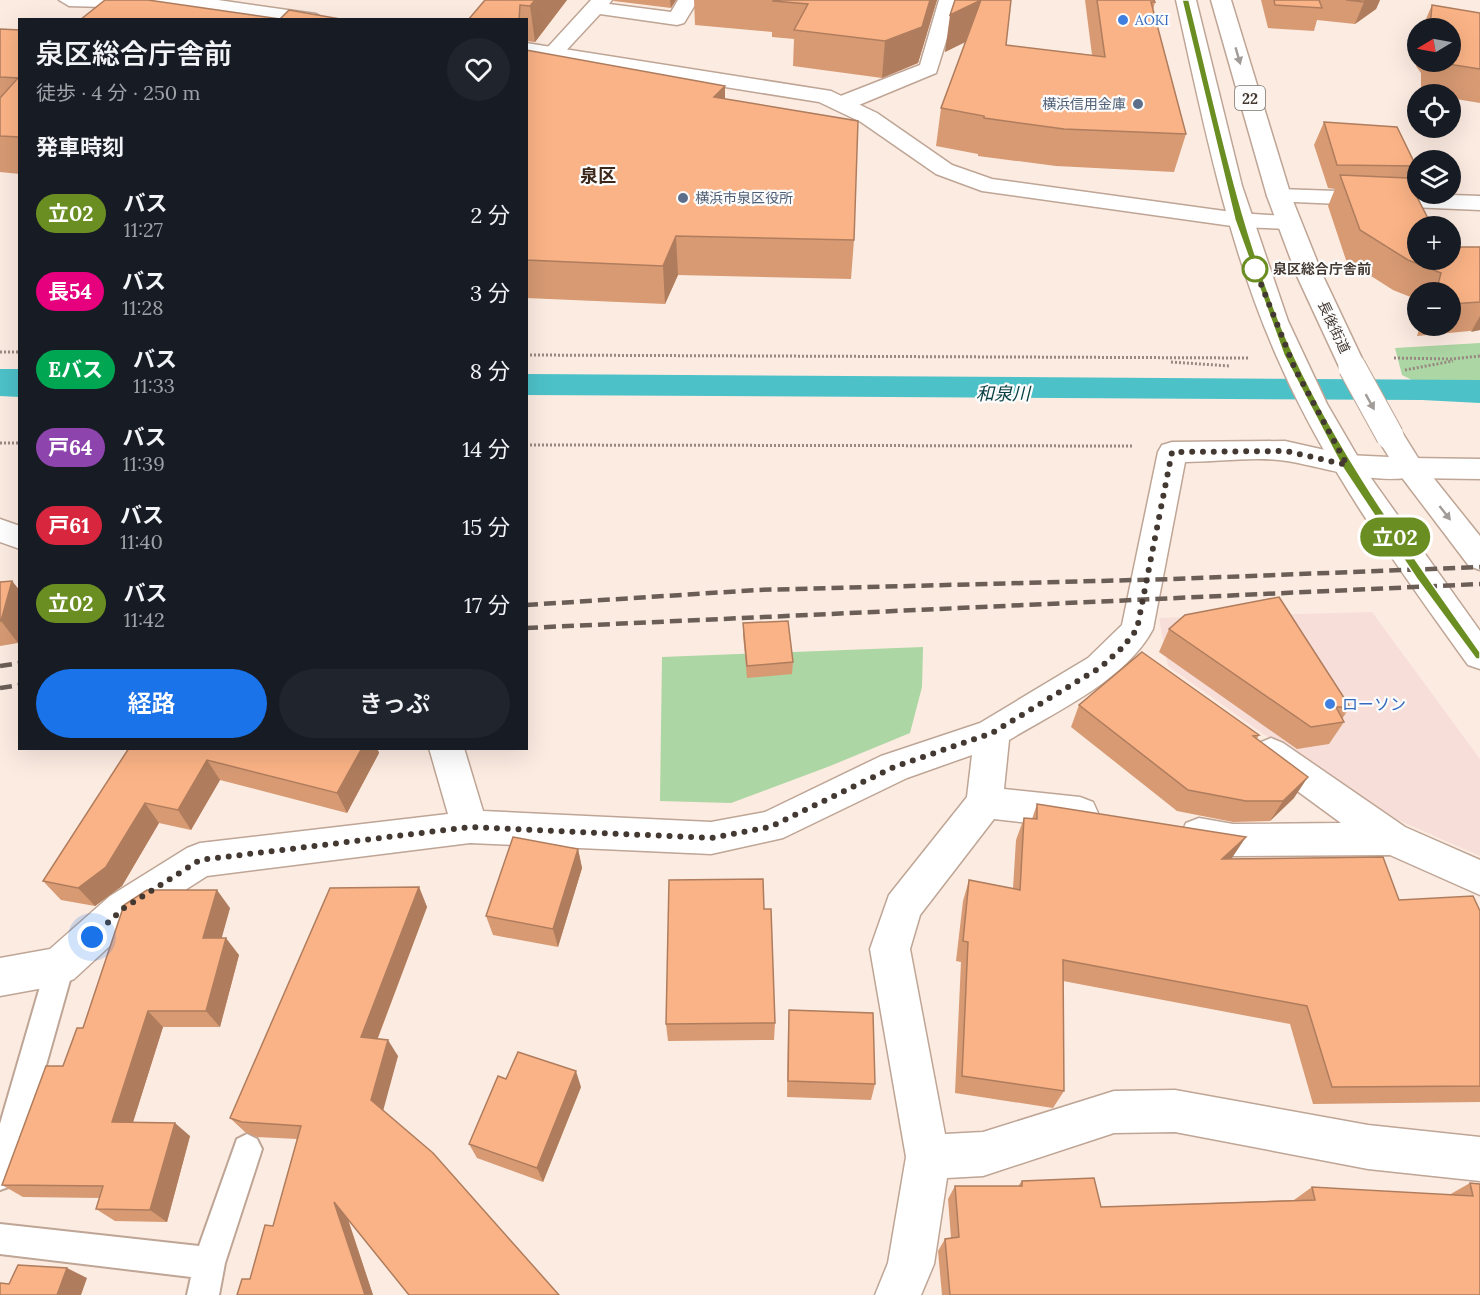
<!DOCTYPE html>
<html lang="ja">
<meta charset="utf-8">
<style>
body{margin:0;font-family:Lora,"Noto Sans JP",serif;background:#20242c;color:#f1f3f6;height:100vh;display:flex;flex-direction:column;font-size:22px;white-space:nowrap}
*{box-sizing:border-box;margin:0}
p{font-size:20px;color:#9ea1a6}
.icon{flex:none;width:33px;height:33px;fill:none;stroke:currentColor;stroke-width:2;stroke-linecap:round;stroke-linejoin:round}
.map{position:relative;flex:1;overflow:hidden}
.panel{position:absolute;left:18px;top:18px;width:510px;height:732px;display:flex;flex-direction:column;background:#171b24;border-radius:0px;box-shadow:0 6px 24px #0002}
.panel>*{flex:none}
.badge{padding:0 12px;border-radius:20px;font-size:21px;line-height:39px}
.needle{width:39px;rotate:260deg}
.fabs{position:absolute;left:1407px;top:18px;display:grid;gap:12px}
.fabs a{display:grid;place-items:center;width:54px;height:54px;border-radius:50%;background:#171b24;box-shadow:0 6px 24px #0002;font-size:30px}
.you{position:absolute;width:30px;height:30px;margin:-15px;border:4px solid #fff;border-radius:50%;background:#1a73e8;box-shadow:0 0 0 9px #1a73e833}
.map>.badge{position:absolute;translate:-50% -50%;box-shadow:0 0 0 3px #fff}
h2{padding:0 18px;font-size:22px;line-height:54px}
.round{display:grid;place-items:center;flex:none;width:63px;height:63px;border-radius:32px;background:#20242c}
.headline{display:flex;align-items:center;justify-content:space-between;height:102px;padding:0 18px}
h1{font-size:28px;font-weight:600;line-height:45px}
.button{display:flex;gap:12px;margin-top:auto;padding:12px 18px}
.button a{flex:1;height:69px;border-radius:36px;background:#1a73e8;color:#fff;font-size:24px;font-weight:600;line-height:69px;text-align:center}
.button a+a{background:#20242c;color:#f1f3f6}
ul{padding:0;list-style:none}
li{display:flex;align-items:center;gap:18px;height:78px;padding:0 18px}
li div{flex:1}
li b{display:block;font-size:22px}
li em{font-style:normal}
li .badge{min-width:66px;font-weight:700;text-align:center}
.map>svg:first-child{display:block}
.commercial{fill:#f8ded8}
.green{fill:#acd6a3}
.water{fill:#4dc1c8}
.lines{fill:none;stroke-linecap:round;stroke-linejoin:round}
.service-casing{stroke:#bea595;stroke-width:4}
.minor-casing{stroke:#bea595;stroke-width:3}
.tertiary-casing{stroke:#bea595;stroke-width:3}
.primary-casing{stroke:#bea595;stroke-width:3}
.path{stroke:#978981;stroke-width:3;stroke-dasharray:2 2;stroke-linecap:butt}
.service{fill:#fff;fill-rule:evenodd}
.minor{fill:#fff;fill-rule:evenodd}
.tertiary{fill:#fff;fill-rule:evenodd}
.primary{fill:#fff;fill-rule:evenodd}
.rail{stroke:#6a5e57;stroke-width:4.5;stroke-dasharray:12 6;stroke-linecap:butt}
.primary-bridge-casing{stroke:#bea595;stroke-width:29;stroke-linecap:butt}
.primary-bridge{stroke:#fff;stroke-width:27}
.wall{fill:#d79a73}
.shaded-wall{fill:#af7d5e}
.building{fill:#fab386;stroke:#af7d5e;stroke-width:1.5}
.oneway{fill:#a19c98}
.line{fill:#6b8e23;stroke:#fff;stroke-width:1.5}
.walk{stroke:#433932;stroke-width:6;stroke-dasharray:0 10.8}
.shop-dot{fill:#3f7fe0;stroke:#fcfcfc;stroke-width:2}
.service-dot{fill:#5c6f8a;stroke:#fcfcfc;stroke-width:2}
.stop-dot{fill:#fff;stroke:#6b8e23;stroke-width:3}
.labels{text-anchor:middle;dominant-baseline:central;stroke-width:4.5;stroke-linejoin:round;paint-order:stroke}
.far-shop-label{font-size:14px;fill:#366cbe;stroke:#fcfcfc;text-anchor:start}
.far-service-label{font-size:14px;fill:#4e5e75;stroke:#fcfcfc;text-anchor:end}
.far-stop-label{font-size:14px;font-weight:bold;fill:#433932;stroke:#fcfcfc;text-anchor:start}
.far-street-label{font-size:14px;fill:#433932;stroke:#fcfcfc}
.shield{fill:#fcfcfc;stroke:#7a746f;stroke-width:1.5}
.shield-label{font-size:15px;font-weight:bold;fill:#433932}
.shop-label{font-size:16px;fill:#366cbe;stroke:#fcfcfc;text-anchor:start}
.far-district-label{font-size:18px;font-weight:bold;fill:#3c281b;stroke:#fcfcfc}
.water-label{font-size:18px;font-style:italic;fill:#0a4043;stroke:#fcfcfc}
</style>
<div class="map">
<svg width="1480" height="1295" viewBox="0 0 1480 1295">
<rect width="100%" height="100%" fill="#fcebe1"/>
<path class="commercial" d="M1372,612L1480,759V856L1398,820L1273,741L1168,666L1159,618Z"/>
<path class="green" d="M1480,343V381H1414L1402,375L1395,348Z
M923,647L922,687L910,733L830,766L731,803L660,801L662,657Z"/>
<path class="water" d="M0,369H19V397L0,396Z
M527,374L1480,380V403L1422,400L527,395Z"/>
<g class="lines">
<g class="service-casing">
<path id="service" d="M60,953L70,957L74,966L15,1175L11,1186L0,1190V1124L46,966L50,957Z
M247,1134L257,1139L262,1149L225,1263L219,1295H187L191,1277L0,1254V1224L199,1246L237,1139Z"/>
</g>
<g class="minor-casing">
<path id="minor" d="M591,0H612L609,4L671,12L678,0H698L684,23L677,25L600,14L561,56H547L544,52L547,48Z
M939,0H959L936,73L854,107H838L835,102L838,97L920,65Z
M1279,189L1480,196V210L1271,201L1267,196L1271,191Z
M1285,441L1347,455L1410,458L1420,461L1425,468L1420,475C1379,487 1328,468 1287,461C1257,456 1216,462 1185,462L1153,629C1126,680 1057,711 1009,740L1004,789L1080,797L1093,802L1098,813L1093,824L1080,829L994,819L920,915L910,949L945,1134L983,1132L1114,1091L1175,1090L1368,1125L1480,1137V1181L1368,1169L1175,1132L1114,1133L983,1176L947,1178L934,1264L921,1295H875L888,1263L906,1157L870,949L889,895L967,797L972,755L907,778L783,838L711,854L470,843L207,876L138,920L74,979L60,985L0,996V958L50,949L110,896L187,848L200,843L448,814L429,748H464L483,811L711,822L765,812L881,756L980,723L1088,658L1122,625L1158,452L1162,445L1172,442Z
M0,519L20,526V549L0,542Z
M1271,738L1283,743L1405,827L1480,860V895L1390,855L1233,856L1186,845L1181,834L1186,823L1199,818L1233,824L1341,823L1259,763L1253,753L1259,743Z"/>
</g>
<g class="tertiary-casing">
<path id="tertiary" d="M59,0H218L316,14L326,20H271L205,10L69,6Z
M526,43L831,91L877,113L952,165L992,179L1239,213L1298,217L1301,222L1298,227L1289,229L1239,227L982,191L936,174L861,122L819,102L526,55Z
M1410,458L1480,459V479L1410,478L1400,475L1395,468L1400,461Z"/>
</g>
<g class="primary-casing">
<path id="primary" d="M1176,0H1196L1242,186L1288,321L1327,404L1366,471L1480,631V669L1468,665C1400,570 1329,474 1281,366C1228,250 1204,124 1176,0Z
M1211,0H1231L1291,196L1323,276L1366,367L1362,373L1352,376L1342,373L1297,276L1267,196Z
M1390,426L1400,429L1420,461L1480,536V570L1469,566L1400,475L1376,436L1380,429Z"/>
</g>
<path class="path" d="M0,352H20
M526,355L1249,358
M1394,358L1452,359L1480,356
M1171,362L1230,366
M1405,370L1453,361
M0,443H20
M526,445L1132,446"/>
<use href="#service" class="service"/>
<use href="#minor" class="minor"/>
<use href="#tertiary" class="tertiary"/>
<use href="#primary" class="primary"/>
<path class="rail" d="M526,605L757,590L1173,579L1480,567
M526,628L1480,584
M0,666L20,663
M0,688L20,685"/>
<g class="primary-bridge-casing">
<path id="primary-bridge" d="M1352,367L1390,436"/>
</g>
<use href="#primary-bridge" class="primary-bridge"/>
</g>
<path class="wall" d="M485,0H567L535,42L526,41V20H468Z
M613,0H676L671,8L614,1Z
M694,0H937L918,63L882,78L793,66L794,39L772,37V32L695,25Z
M955,0L1006,45L1092,55L1085,0H1154L1155,2L1153,10L1186,134L1174,172L1056,166L978,156V154L936,146L941,108L966,41L945,52Z
M1261,0H1380L1376,9L1355,24L1317,20L1314,31L1268,28Z
M1432,5L1480,13V103L1450,98V94H1429L1421,93V73L1416,66L1418,48V62H1450V28H1422Z
M0,29L20,30V174L0,172Z
M526,50L725,99L854,240L851,279L678,275L665,304L526,298Z
M1324,122L1416,166L1409,182L1418,260L1480,247V330L1417,336L1420,326H1450V292H1418V300L1393,290L1346,260L1328,206L1335,189L1328,188L1314,145Z
M12,581L20,591V638L18,643L0,646V582Z
M743,623L793,662L792,674L747,678L743,635Z
M1169,629L1350,707L1342,719L1344,722L1329,744L1297,749L1159,652Z
M1079,705L1259,735L1257,739L1294,798L1270,821L1233,822L1177,811L1071,727Z
M129,748H377L379,753L347,813L220,780L191,830L159,823L122,886L95,906L61,900L43,881Z
M1037,804L1231,859L1399,900L1480,911V1102L1313,1104L1290,1024L1063,981L1064,1091L1053,1108L955,1093L961,962L956,961L963,901L969,880L1013,888L1016,840L1024,818L1032,819Z
M578,849L582,868L558,947L493,935L486,916Z
M419,887L427,907L378,1038L398,1056L348,1219L373,1295L250,1279L273,1226L297,1139L257,1137L245,1132L230,1118Z
M230,908L221,938L239,955L220,1027H163L133,1122L190,1136L167,1222L115,1221L96,1209L100,1198L23,1197L2,1185L83,1028Z
M764,909L775,1023L774,1040L668,1041L666,1024Z
M789,1010L875,1084L871,1100L787,1097L788,1027Z
M581,1087L543,1182L477,1158L469,1144Z
M1022,1181L1101,1207L1294,1200L1312,1187L1449,1195L1470,1183L1480,1184V1295H942L938,1251L945,1239L951,1238L948,1199L955,1186H1018Z"/>
<path class="shaded-wall" d="M535,0H567L535,42L530,6Z
M670,0H676L671,8Z
M930,0H937L918,63L882,78L885,41Z
M981,0L976,37L945,52L950,15Z
M1367,0H1380L1376,9L1355,24L1364,2Z
M725,86V123L714,97Z
M676,236L678,275L665,304L663,266Z
M1480,316V330L1471,332Z
M12,581L20,591V638L18,643L1,621Z
M362,748H377L379,753L347,813L337,793Z
M207,760L220,780L191,830L178,810Z
M1308,777L1294,798L1270,821L1283,801Z
M145,803L159,823L122,886L95,906L78,888Z
M1246,837L1232,858L1209,880L1222,859Z
M578,849L582,868L558,947L553,929Z
M419,887L427,907L372,1053L361,1037Z
M217,890L230,908L217,955L203,938Z
M226,938L239,955L220,1027L206,1011Z
M148,1011L163,1027L129,1135L112,1122Z
M388,1040L398,1056L382,1115L371,1100Z
M576,1071L581,1087L543,1182L537,1168Z
M175,1123L190,1136L167,1222L150,1210Z
M334,1202L346,1214L373,1295H365Z
M67,1268L87,1278L81,1295H57Z"/>
<path class="building" d="M105,0H148L280,19L289,10L346,20H80Z
M485,0H535L530,6L520,5L519,20H468Z
M773,0H930L922,27L885,41L794,30L808,4L773,1Z
M955,0H1011L1006,45L1105,57L1097,0H1154L1155,2H1151L1186,134L1064,129L984,118V116L941,108L981,0L950,15Z
M1274,0H1319L1322,8L1275,5Z
M1346,0H1367L1364,2Z
M1432,5L1480,13V69L1435,62H1450V28H1430Z
M0,29L20,30V137L0,136V98L18,78L0,77Z
M526,50L725,86L714,97L858,121L854,240L676,236L663,266L526,260Z
M1324,122L1397,127L1416,166L1337,165Z
M1340,175L1407,178L1432,226H1418V260H1450V247H1480V302L1450,304V292H1436L1441,273L1408,260L1360,230Z
M12,581L1,621H0V582Z
M1279,597L1350,707H1336L1344,722L1311,727L1169,629L1185,615Z
M788,621L793,662L747,666L743,623Z
M1142,652L1259,735L1253,736L1308,777L1283,801H1246L1188,790L1079,705Z
M129,748H362L337,793L207,760L178,810L145,803L106,867L78,888L43,881Z
M1037,804L1246,837L1222,859L1383,857L1399,900L1473,896L1480,911V1086L1332,1087L1307,1006L1063,960L1064,1091L962,1076L968,942L963,941L969,880L1020,890L1024,818L1037,819Z
M513,837L578,849L553,929L486,916Z
M763,879L764,909H771L775,1023L666,1024L669,880Z
M419,887L361,1037L388,1040L371,1100L433,1153L559,1295H409L334,1202L365,1295H237L242,1279H250L265,1225L273,1226L301,1126L242,1122L230,1118L330,888Z
M147,890H217L203,938H226L206,1011H148L112,1122L175,1123L150,1210L96,1209L103,1186L2,1185L46,1066H63L77,1028H83L124,905Z
M789,1010L873,1013L875,1084L788,1081Z
M518,1052L576,1071L537,1168L469,1144L498,1076L506,1079Z
M1094,1178L1101,1207L1315,1200L1312,1187L1473,1196L1470,1183L1480,1184V1295H950L945,1239L959,1237L955,1186H1022V1181Z
M18,1265L67,1268L57,1295H0V1283L9,1284Z"/>
<defs><path id="oneway-solid" d="M-6-.8H1V-3.2L6.5 0L1 3.2V.8H-6Z" transform="scale(1.5)"/></defs>
<g class="oneway">
<use href="#oneway-solid" transform="translate(1238 56) rotate(74)"/>
<use href="#oneway-solid" transform="translate(1370 402) rotate(61)"/>
<use href="#oneway-solid" transform="translate(1445 513) rotate(52)"/>
</g>
<path class="line" d="M1182,0H1189C1218,118 1243,245 1294,356C1344,463 1414,558 1480,652V659H1476L1417,579L1343,468L1284,355L1235,220Z"/>
<g class="lines">
<path class="walk" d="M92,937L124,908L200,860L470,827L711,838L770,827L894,767L992,733L1101,667L1123,647L1137,629L1172,452L1286,451L1347,465L1295,369L1255,269"/>
</g>
<g class="shop-dot">
<circle cx="1123" cy="20" r="6"/>
<circle cx="1330" cy="704" r="6"/>
</g>
<g class="service-dot">
<circle cx="1138" cy="104" r="6"/>
<circle cx="683" cy="198" r="6"/>
</g>
<circle class="stop-dot" cx="1255" cy="269" r="12"/>
<g class="labels">
<g class="far-shop-label">
<text x="1135" y="20">AOKI</text>
</g>
<g class="far-service-label">
<text x="1126" y="104">横浜信用金庫</text>
<text x="695" y="198" text-anchor="start">横浜市泉区役所</text>
</g>
<g class="far-stop-label">
<text x="1273" y="269">泉区総合庁舎前</text>
</g>
<g class="far-street-label">
<text transform="translate(1334 327) rotate(65)">長後街道</text>
</g>
<rect class="shield" x="1235" y="86" width="30" height="24" rx="4.5"/>
<g class="shield-label">
<text x="1250" y="98">22</text>
</g>
<g class="shop-label">
<text x="1342" y="704">ローソン</text>
</g>
<g class="far-district-label">
<text x="598" y="175">泉区</text>
</g>
<g class="water-label">
<text x="1003" y="393">和泉川</text>
</g>
</g>
</svg>
<div class="fabs">
<a><svg class="needle" viewBox="-14 -14 28 28"><path d="M0-13l5 13h-10z" fill="#e53935"/><path d="M0 13l5-13h-10z" fill="#9ea1a6"/></svg></a>
<a><svg class="icon" aria-label="locate" viewBox="0 0 24 24"><circle cx="12" cy="12" r="6"/><path d="M12 2v4M12 18v4M2 12h4M18 12h4"/></svg></a>
<a><svg class="icon" aria-label="layers" viewBox="0 0 24 24"><path d="M12 4l9 5-9 5-9-5zM3 14l9 5 9-5"/></svg></a>
<a>+</a>
<a>−</a>
</div>
<div class="you" style="left:92px;top:937px"></div>
<b class="badge" style="left:1395px;top:537px;background:#6b8e23;color:#fff">立02</b>
<section class="panel">
<div class="headline"><div><h1>泉区総合庁舎前</h1><p>徒歩 · 4 分 · 250 m</p></div><a class="round"><svg class="icon" aria-label="heart" viewBox="0 0 24 24"><path d="M12 20l-8-8c-3-5 5-10 8-4 3-6 11-1 8 4z"/></svg></a></div>
<h2>発車時刻</h2>
<ul>
<li><span class="badge" style="background:#6b8e23;color:#fff">立02</span><div><b>バス</b><p>11:27</p></div><em>2 分</em></li>
<li><span class="badge" style="background:#e6007e;color:#fff">長54</span><div><b>バス</b><p>11:28</p></div><em>3 分</em></li>
<li><span class="badge" style="background:#00a651;color:#fff">Eバス</span><div><b>バス</b><p>11:33</p></div><em>8 分</em></li>
<li><span class="badge" style="background:#8e44ad;color:#fff">戸64</span><div><b>バス</b><p>11:39</p></div><em>14 分</em></li>
<li><span class="badge" style="background:#d7263d;color:#fff">戸61</span><div><b>バス</b><p>11:40</p></div><em>15 分</em></li>
<li><span class="badge" style="background:#6b8e23;color:#fff">立02</span><div><b>バス</b><p>11:42</p></div><em>17 分</em></li>
</ul>
<div class="button"><a>経路</a><a>きっぷ</a></div>
</section>
</div>
